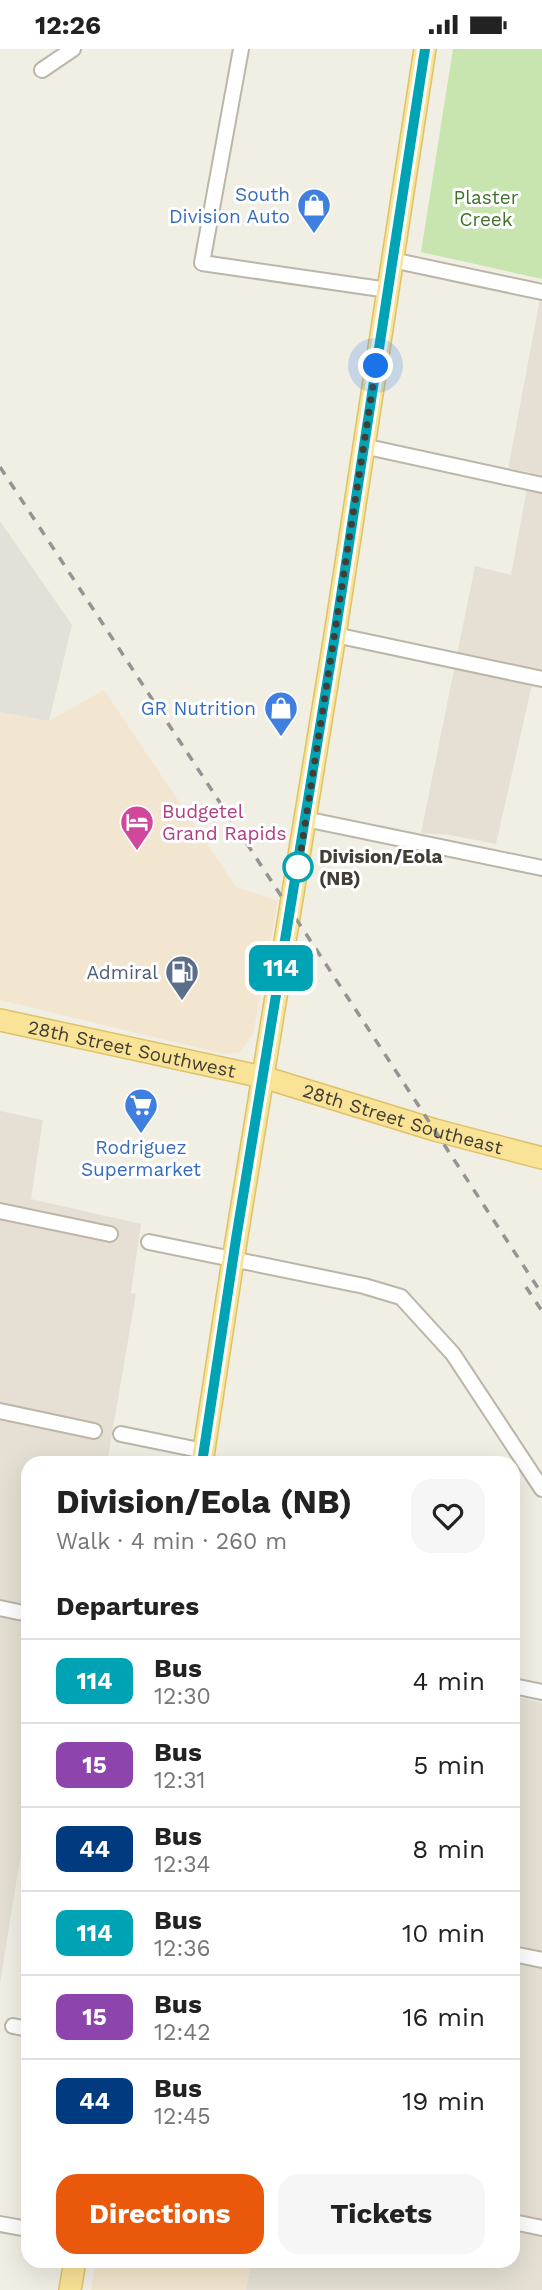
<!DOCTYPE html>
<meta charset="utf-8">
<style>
body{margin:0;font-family:"Work Sans",sans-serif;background:#f6f6f6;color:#222;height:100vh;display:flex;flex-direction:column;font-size:26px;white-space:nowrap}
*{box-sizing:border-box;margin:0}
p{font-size:23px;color:#767676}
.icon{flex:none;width:38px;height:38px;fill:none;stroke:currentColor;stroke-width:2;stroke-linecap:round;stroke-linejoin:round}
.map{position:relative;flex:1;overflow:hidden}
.sheet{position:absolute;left:21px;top:1407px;width:499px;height:812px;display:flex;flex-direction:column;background:#fff;border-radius:21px;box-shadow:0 7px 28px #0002}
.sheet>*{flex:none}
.badge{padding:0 14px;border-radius:10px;font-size:24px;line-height:46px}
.you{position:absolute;width:35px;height:35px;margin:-18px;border:5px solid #fff;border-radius:50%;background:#1a73e8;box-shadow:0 0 0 10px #1a73e833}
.map>.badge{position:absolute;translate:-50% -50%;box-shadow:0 0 0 4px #fff}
h2{padding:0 35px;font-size:26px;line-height:63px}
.round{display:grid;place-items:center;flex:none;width:74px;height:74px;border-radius:21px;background:#f6f6f6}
.headline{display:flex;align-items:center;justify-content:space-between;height:119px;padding:0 35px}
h1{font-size:33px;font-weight:700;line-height:52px}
.cta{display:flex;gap:14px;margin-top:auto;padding:14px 35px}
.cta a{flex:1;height:80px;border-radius:21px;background:#ea580c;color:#fff;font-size:28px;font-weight:700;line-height:80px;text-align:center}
.cta a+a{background:#f6f6f6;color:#222}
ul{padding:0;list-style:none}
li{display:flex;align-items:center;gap:21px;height:84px;padding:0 35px;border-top:2px solid #e0e0e0}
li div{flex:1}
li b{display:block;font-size:26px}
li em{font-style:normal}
li .badge{min-width:77px;font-weight:700;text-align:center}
.status{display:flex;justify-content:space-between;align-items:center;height:49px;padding:0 35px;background:#fff;direction:ltr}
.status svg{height:19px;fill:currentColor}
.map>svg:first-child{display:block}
.residential{fill:#e5e0d3}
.commercial{fill:#f3e6d0}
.industrial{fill:#e3e0d9}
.green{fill:#c8e4af}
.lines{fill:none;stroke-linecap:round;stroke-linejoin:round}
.street-casing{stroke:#bcb6a8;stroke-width:18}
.primary-casing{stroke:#ddc267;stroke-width:24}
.street{stroke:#fff;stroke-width:14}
.primary{stroke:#f9e396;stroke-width:21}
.rail{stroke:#949494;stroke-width:3.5;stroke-dasharray:9 9;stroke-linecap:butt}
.line-casing{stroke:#fff;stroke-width:16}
.line{stroke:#00a3b4;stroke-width:10}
.walk{stroke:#433e35;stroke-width:7;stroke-dasharray:0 12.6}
.stop-dot{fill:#fff;stroke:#00a3b4;stroke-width:3.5}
.labels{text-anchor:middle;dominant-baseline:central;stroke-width:6;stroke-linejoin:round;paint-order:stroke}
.shop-label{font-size:19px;fill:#366cbe;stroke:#fff;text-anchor:end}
.park-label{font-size:19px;fill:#41712b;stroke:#fff}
.hotel-label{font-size:19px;fill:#b23c85;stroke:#fff;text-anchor:start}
.stop-label{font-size:19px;font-weight:bold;fill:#433e35;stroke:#fff;text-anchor:start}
.service-label{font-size:19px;fill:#4e5e75;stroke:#fff;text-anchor:end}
.street-label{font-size:19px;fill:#433e35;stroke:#fff}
</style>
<div class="status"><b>12:26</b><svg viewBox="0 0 49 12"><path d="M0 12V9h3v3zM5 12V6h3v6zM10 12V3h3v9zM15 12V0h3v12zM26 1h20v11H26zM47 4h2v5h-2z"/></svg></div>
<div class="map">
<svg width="542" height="2241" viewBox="0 0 542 2241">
<rect width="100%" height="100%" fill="#f1eee4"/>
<path class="residential" d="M540,250H542V637L532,635L496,795L450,786L421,784L475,517L511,526L530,423L508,420Z
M0,1062L43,1071L31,1150L141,1175L131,1244L136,1245L107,1414H28V1761L0,1934Z
M513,1647L542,1654V2241H246L251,2212H513Z"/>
<path class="commercial" d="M104,641L236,838L278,852L253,985L240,1003L224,1005L0,951V663L49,672Z
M96,2212H251L246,2241H91Z"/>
<path class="industrial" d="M0,472L72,576L49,672L0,663Z"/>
<path class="green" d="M453,0H542V230L421,203Z"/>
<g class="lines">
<g class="street-casing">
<path id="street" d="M241,0L202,214L388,241
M42,21L73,0
M392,211L542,243
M363,397L542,436
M335,586L542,630
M305,770L542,819
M0,1162L110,1185
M149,1193L364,1237L401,1248L453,1305L542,1440
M0,1362L94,1382
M121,1385L204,1402
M0,1559L28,1565
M513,1637L542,1643
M513,1905L542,1911
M13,1977L28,1980
M513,2173L542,2179
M0,2175L28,2180"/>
</g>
<g class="primary-casing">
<g id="primary">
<path id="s1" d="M0,971L263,1028L435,1081L542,1109"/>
<path d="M202,1414L233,1211L335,586L425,0"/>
<path d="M70,2241L75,2212"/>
</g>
</g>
<use href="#street" class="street"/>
<use href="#primary" class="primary"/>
<path class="rail" d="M0,418L542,1245
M526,1238L542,1262"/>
</g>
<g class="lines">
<g class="line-casing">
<path id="line" d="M202,1414L236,1190L335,586L425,0"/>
</g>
<use href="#line" class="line"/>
<path class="walk" d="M298,818V821L376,317"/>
</g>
<defs>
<g id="shop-pin" transform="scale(1.75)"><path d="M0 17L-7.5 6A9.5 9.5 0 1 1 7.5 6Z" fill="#3f7fe0" stroke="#fff"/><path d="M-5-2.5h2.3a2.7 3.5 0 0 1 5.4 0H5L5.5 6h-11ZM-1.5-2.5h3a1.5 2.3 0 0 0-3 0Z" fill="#fff"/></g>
<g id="hotel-pin" transform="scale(1.75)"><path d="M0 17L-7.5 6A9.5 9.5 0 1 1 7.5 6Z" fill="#d1479c" stroke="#fff"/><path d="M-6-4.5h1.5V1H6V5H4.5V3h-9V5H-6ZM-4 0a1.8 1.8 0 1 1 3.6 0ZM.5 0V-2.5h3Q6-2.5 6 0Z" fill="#fff"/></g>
<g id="fuel-pin" transform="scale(1.75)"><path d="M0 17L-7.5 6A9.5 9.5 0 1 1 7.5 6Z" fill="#5c6f8a" stroke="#fff"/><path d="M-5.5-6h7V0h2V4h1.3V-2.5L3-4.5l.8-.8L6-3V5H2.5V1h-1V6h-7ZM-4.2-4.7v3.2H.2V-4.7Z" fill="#fff"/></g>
<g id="supermarket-pin" transform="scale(1.75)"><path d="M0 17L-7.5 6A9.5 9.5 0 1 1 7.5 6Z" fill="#3f7fe0" stroke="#fff"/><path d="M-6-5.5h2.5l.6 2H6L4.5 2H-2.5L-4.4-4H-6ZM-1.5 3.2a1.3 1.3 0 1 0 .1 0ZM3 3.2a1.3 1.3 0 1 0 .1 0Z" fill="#fff"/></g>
</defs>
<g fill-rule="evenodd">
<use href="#shop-pin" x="314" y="156"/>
<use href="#shop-pin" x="281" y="659"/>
<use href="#hotel-pin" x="137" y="773"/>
<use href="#fuel-pin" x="182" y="923"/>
<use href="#supermarket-pin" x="141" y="1056"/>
</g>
<circle class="stop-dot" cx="298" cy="818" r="14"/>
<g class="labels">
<g class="shop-label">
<text x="290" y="145">South<tspan x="290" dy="22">Division Auto</tspan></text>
<text x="256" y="659">GR Nutrition</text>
<text x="141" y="1098" text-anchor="middle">Rodriguez<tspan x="141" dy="22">Supermarket</tspan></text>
</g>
<g class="park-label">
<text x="486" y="148">Plaster<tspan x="486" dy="22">Creek</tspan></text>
</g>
<g class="hotel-label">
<text x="162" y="762">Budgetel<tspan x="162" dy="22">Grand Rapids</tspan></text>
</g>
<g class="stop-label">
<text x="319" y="807">Division/Eola<tspan x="319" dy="22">(NB)</tspan></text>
</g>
<g class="service-label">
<text x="158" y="923">Admiral</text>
</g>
<g class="street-label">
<text stroke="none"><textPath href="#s1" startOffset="135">28th Street Southwest</textPath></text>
<text stroke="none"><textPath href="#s1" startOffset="415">28th Street Southeast</textPath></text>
</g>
</g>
</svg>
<div class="you" style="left:376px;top:317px"></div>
<b class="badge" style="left:281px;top:919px;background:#00a3b4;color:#fff">114</b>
<section class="sheet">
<div class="headline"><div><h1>Division/Eola (NB)</h1><p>Walk · 4 min · 260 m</p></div><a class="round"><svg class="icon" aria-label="heart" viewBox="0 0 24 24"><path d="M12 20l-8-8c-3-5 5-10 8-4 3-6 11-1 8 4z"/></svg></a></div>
<h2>Departures</h2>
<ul>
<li><span class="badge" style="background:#00a3b4;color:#fff">114</span><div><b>Bus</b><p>12:30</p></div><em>4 min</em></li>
<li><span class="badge" style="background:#8e44ad;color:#fff">15</span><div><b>Bus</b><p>12:31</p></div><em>5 min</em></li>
<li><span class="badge" style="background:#003b80;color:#fff">44</span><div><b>Bus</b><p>12:34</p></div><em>8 min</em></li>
<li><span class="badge" style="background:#00a3b4;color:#fff">114</span><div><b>Bus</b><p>12:36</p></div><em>10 min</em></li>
<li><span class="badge" style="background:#8e44ad;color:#fff">15</span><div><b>Bus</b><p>12:42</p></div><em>16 min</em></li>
<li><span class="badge" style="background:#003b80;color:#fff">44</span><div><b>Bus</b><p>12:45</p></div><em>19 min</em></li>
</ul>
<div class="cta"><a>Directions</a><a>Tickets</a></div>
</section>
</div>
